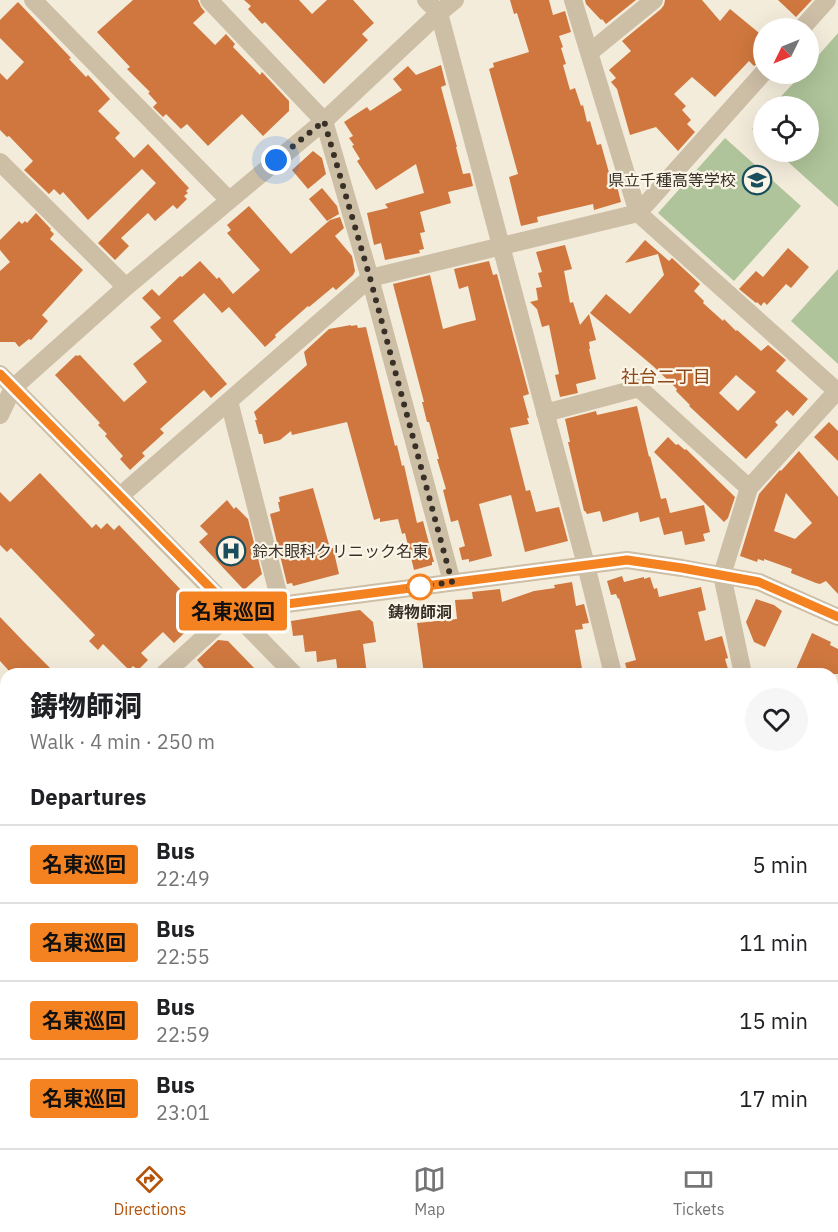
<!DOCTYPE html>
<meta charset="utf-8">
<style>
body{margin:0;font-family:"IBM Plex Sans","Noto Sans JP",sans-serif;background:#f6f6f6;color:#202124;height:100vh;display:flex;flex-direction:column;font-size:22px;white-space:nowrap}
*{box-sizing:border-box;margin:0}
p{font-size:20px;color:#757577}
.icon{flex:none;width:33px;height:33px;fill:none;stroke:currentColor;stroke-width:2;stroke-linecap:round;stroke-linejoin:round}
.map{position:relative;flex:1;overflow:hidden}
.side{position:absolute;left:0px;top:668px;width:838px;height:482px;display:flex;flex-direction:column;background:#fff;border-radius:18px 18px 0 0;box-shadow:0 6px 24px #0002}
.side>*{flex:none}
.badge{padding:0 12px;border-radius:4px;font-size:21px;line-height:39px}
.needle{width:39px;rotate:227deg}
.buttons{position:absolute;left:753px;top:18px;display:grid;gap:12px}
.buttons a{display:grid;place-items:center;width:66px;height:66px;border-radius:50%;background:#fff;box-shadow:0 6px 24px #0002;font-size:30px}
.you{position:absolute;width:30px;height:30px;margin:-15px;border:4px solid #fff;border-radius:50%;background:#1a73e8;box-shadow:0 0 0 9px #1a73e833}
.map>.badge{position:absolute;translate:-50% -50%;box-shadow:0 0 0 3px #fff}
h2{padding:0 30px;font-size:22px;line-height:54px}
.round{display:grid;place-items:center;flex:none;width:63px;height:63px;border-radius:32px;background:#f6f6f6}
.headline{display:flex;align-items:center;justify-content:space-between;height:102px;padding:0 30px}
h1{font-size:28px;font-weight:800;line-height:45px}
ul{padding:0;list-style:none}
li{display:flex;align-items:center;gap:18px;height:78px;padding:0 30px;border-top:2px solid #e0e0e0}
li div{flex:1}
li b{display:block;font-size:22px}
li em{font-style:normal}
li .badge{min-width:66px;font-weight:700;text-align:center}
.tabs{display:flex;justify-content:space-around;align-items:center;height:84px;border-top:2px solid #e0e0e0;background:#fff;font-size:16px;color:#757577}
.tabs a{display:grid;justify-items:center;gap:3px}
.tabs .selected{color:#b45309}
.map>svg:first-child{display:block}
.green{fill:#afc49a}
.building{fill:#cf773e;fill-rule:evenodd}
.lines{fill:none;stroke-linecap:round;stroke-linejoin:round}
.minor{stroke:#cdbea6;stroke-width:18}
.line-casing{stroke:#fff;stroke-width:14}
.line{stroke:#f58220;stroke-width:9}
.walk{stroke:#382f27;stroke-width:6;stroke-dasharray:0 10.8}
.stop-dot{fill:#fff;stroke:#f58220;stroke-width:3}
.labels{text-anchor:middle;dominant-baseline:central;stroke-width:4.5;stroke-linejoin:round;paint-order:stroke}
.poi-label{font-size:16px;fill:#382f27;stroke:#fbf5e8;text-anchor:end}
.stop-label{font-size:16px;font-weight:bold;fill:#382f27;stroke:#fbf5e8}
.neighbourhood-label{font-size:18px;fill:#8e481a;stroke:#fbf5e8}
</style>
<div class="map">
<svg width="838" height="1148" viewBox="0 0 838 1148">
<rect width="100%" height="100%" fill="#f4ecdb"/>
<path class="green" d="M838,33V207L777,152H808V106H772L802,74H808L809,66Z
M763,116V139L752,129Z
M725,138L801,206L734,281L658,213Z
M838,269V364L791,321Z"/>
<path class="building" d="M133,0H198L201,7L205,12L193,23L215,45L226,34L235,44L233,47L260,75L262,72L289,101V111L263,136L242,114L208,146L187,124L181,129L166,114L163,117L153,107L157,103L148,93L150,92L127,69L130,67L97,32Z
M244,0H299L312,14L327,0H353L374,23L362,34L368,40L324,84L265,22L262,24L248,9L251,6Z
M510,0H549L553,15L565,11L571,32L559,36L563,47L561,48L566,64L563,65L570,90L575,88L581,106L583,105L587,122L590,121L597,145L601,144L613,187L617,186L621,202L594,210L593,204L537,217L538,222L521,226L509,177L518,174L489,69L494,67L493,63L529,52L517,13L514,14Z
M585,0H636L606,24L602,19L601,20L586,4Z
M665,0H702L720,21L730,9L764,37V61L760,62L754,66L749,61L715,97L692,77L674,94L686,106L682,110L691,120L687,124L695,132L678,151L656,127L630,135L617,89L611,82L616,78L609,70L631,51L622,41L661,9L664,5Z
M778,0H812L796,17Z
M18,2L71,58L69,59L86,77L88,75L110,99L98,111L120,133L115,138L134,158L148,144L189,188L186,191L188,193L184,196L187,199L177,209L173,205L155,221L148,213L121,238L129,246L115,260L98,243L156,183L142,169L88,220L63,192L60,195L54,189L49,194L24,170L33,161L9,136L7,137L0,130V73L7,80L24,62L0,38V20Z
M441,65L446,85L441,87L457,147H456L463,174L470,173L473,186L448,192L451,203L420,212L425,232L420,233L424,249L419,250L420,253L385,260L381,243L374,245L367,213L388,208L385,204L424,193L416,164L376,190L357,161L360,159L352,146L354,145L349,138L353,136L344,122L367,107L370,111L402,90L393,79L408,66L416,75Z
M313,151L322,158L326,174L308,189L292,170Z
M322,188L337,206L339,214L327,221L309,199Z
M249,206L291,254L330,220L340,217L344,228L335,236L352,256L355,271L353,275L336,290L333,287L309,307L308,306L275,335L276,337L265,347L229,307L222,313L204,293L173,321L227,384L211,398L204,390L160,429L164,433L142,453L145,456L130,470L120,459L123,456L105,436L107,434L98,425L100,423L55,375L76,355L77,356L80,355L124,402L147,382L133,364L162,341L150,327L161,318L142,298L152,289L159,296L180,276L182,277L200,261L217,279L219,277L233,294L260,270L227,233L231,230L227,225Z
M36,213L51,229L50,230L54,234L50,239L83,270L42,315L48,321L31,340L29,339L19,347L15,342H0V271L10,262L0,250V240L19,221L22,224L25,221L27,223Z
M645,240L669,261L672,258L700,284L694,291L704,301L703,303L723,321L724,319L736,331L737,330L761,351L768,345L786,360L776,371L808,399L793,416L787,410L775,422L778,425L746,459L689,406L690,405L676,391L677,389L653,366L590,313L606,294L630,314L664,275L658,254L625,263ZM736,375L756,392L738,411L719,393Z
M565,245L572,269L564,271L570,303L573,302L580,325L589,314L596,340L589,342L590,349H589L596,379L576,384L578,393L560,397L555,375L559,374L549,325L542,327L537,309L530,302L538,300L536,288L542,287L538,273L542,272L536,252Z
M788,248L809,267L791,288L786,284L767,305L764,302L761,306L757,302L756,303L739,289L756,271L763,277Z
M489,261L493,275L497,274L529,394L523,396L529,418H527L529,424L510,428L526,491L530,490L536,512L559,507L568,541L525,552L511,495L479,504L492,556L469,562V559L462,560L459,548L465,546L458,520L451,522L443,490L446,489L437,459H439L429,422H427L422,402H424L393,284L430,275L443,329L460,324L476,320L468,286L459,289L454,269Z
M351,325V326L357,325L358,328L366,327L395,446L397,445L402,466L404,465L417,523L423,521L434,562H432V565L414,570L405,533L402,534L398,519L380,522V518L374,520L347,422L292,435L291,431L280,440L264,444L262,434H259L255,420H257L254,412L307,365L304,352L329,329Z
M637,406L649,457L650,456L661,499L666,498L670,513L704,505L710,532L703,534L705,541L685,545L682,531L664,535L659,517L640,522L638,512L603,522L600,511L587,514L585,511H584L568,442H570L565,419L596,411L597,415Z
M829,422L838,431V461L814,437Z
M668,437L676,445L678,444L685,450L686,449L735,497L728,518L724,522L654,452Z
M799,451L838,497V594L826,581L820,584L816,583L791,573L792,569L764,559V561L758,559L757,562L740,556L759,494L780,470L781,471ZM786,493L812,523L795,539L774,531Z
M40,473L92,528L96,524L101,529L107,523L114,530L119,525L204,614L174,643L163,632L141,653L148,660L138,670L133,666L129,670L103,644L98,650L89,641L95,635L11,548L7,552L0,545V492L10,502Z
M313,488L330,548H333L339,574L293,586L292,583L287,584L270,514L280,511L278,502H280L279,497Z
M227,500L234,509L236,507L248,519L262,574L244,590L199,542L208,534L200,526Z
M622,576L624,582L644,577V579L650,577L654,589L657,588L659,597L701,587L706,610L698,612L705,641L722,636L728,658L725,659L728,669L713,674H628L625,663L636,660L619,598L618,599L616,594L611,595L607,581Z
M572,582L576,606L584,604L589,623L582,624L583,629L575,630L583,674H424L417,623L457,619L455,600L473,599L472,592L500,589L502,602L534,591L555,588L554,585Z
M756,599L774,605L782,611L765,647L754,642L746,622Z
M360,610L373,622L376,642L363,644L367,674H338L336,659L317,662L316,651L305,652L303,635L293,636L291,621Z
M0,617L25,643L56,674H12L0,661Z
M812,633L831,642L830,645L838,649V674H794Z
M218,640L228,641L260,674H209L197,660Z"/>
<g class="lines">
<path class="minor" d="M33,0L229,200
M209,0L324,121L370,278L452,582
M426,0L439,13L586,565L613,674
M802,28L827,0
M589,53L654,0
M764,72L638,213L838,392
M0,162L126,287
M0,374L294,674
M229,401L281,605
M545,413L639,388L749,488
M0,415L13,388L126,287L324,121L439,13L455,0
M120,496L370,278L638,213L573,0
M164,674L233,611L627,560L682,568L759,582L838,617
M743,674L722,575L749,488L837,391
M832,712L838,715
M0,817L6,812
M832,826L838,825
M0,847L6,855
M832,993H838
M0,1087H6
M274,1143V1148
M423,1143L424,1148
M579,1143L580,1148
M741,1143L742,1148
M94,1148V1143"/>
</g>
<g class="lines">
<g class="line-casing">
<path id="line" d="M0,374L233,611L627,560L682,568L759,582L838,617"/>
</g>
<use href="#line" class="line"/>
<path class="walk" d="M276,160L324,121L370,278L452,582L409,588L420,587"/>
</g>
<defs>
<g id="school-ring" transform="scale(1.5)"><circle r="9.5" fill="#fbf5e8" stroke="#1a4e5d" stroke-width="1.5"/><path d="M0-5L7-2L0 1L-7-2ZM-4 1L0 2.5L4 1V4Q0 6-4 4Z" fill="#1a4e5d"/></g>
<g id="hospital-ring" transform="scale(1.5)"><circle r="9.5" fill="#fbf5e8" stroke="#1a4e5d" stroke-width="1.5"/><path d="M-5-5h3v3.5h4V-5h3V5h-3V1.5h-4V5h-3Z" fill="#1a4e5d"/></g>
</defs>
<g fill-rule="evenodd">
<use href="#school-ring" x="757" y="180"/>
<use href="#hospital-ring" x="231" y="551"/>
</g>
<circle class="stop-dot" cx="420" cy="587" r="12"/>
<g class="labels">
<g class="poi-label">
<text x="736" y="180">県立千種高等学校</text>
<text x="252" y="551" text-anchor="start">鈴木眼科クリニック名東</text>
</g>
<g class="stop-label">
<text x="420" y="612">鋳物師洞</text>
</g>
<g class="neighbourhood-label">
<text x="666" y="376">社台二丁目</text>
</g>
</g>
</svg>
<div class="buttons">
<a><svg class="needle" viewBox="-14 -14 28 28"><path d="M0-13l5 13h-10z" fill="#e53935"/><path d="M0 13l5-13h-10z" fill="#757577"/></svg></a>
<a><svg class="icon" aria-label="locate" viewBox="0 0 24 24"><circle cx="12" cy="12" r="6"/><path d="M12 2v4M12 18v4M2 12h4M18 12h4"/></svg></a>
</div>
<div class="you" style="left:276px;top:160px"></div>
<b class="badge" style="left:233px;top:611px;background:#f58220;color:#111">名東巡回</b>
<section class="side">
<div class="headline"><div><h1>鋳物師洞</h1><p>Walk · 4 min · 250 m</p></div><a class="round"><svg class="icon" aria-label="heart" viewBox="0 0 24 24"><path d="M12 20l-8-8c-3-5 5-10 8-4 3-6 11-1 8 4z"/></svg></a></div>
<h2>Departures</h2>
<ul>
<li><span class="badge" style="background:#f58220;color:#111">名東巡回</span><div><b>Bus</b><p>22:49</p></div><em>5 min</em></li>
<li><span class="badge" style="background:#f58220;color:#111">名東巡回</span><div><b>Bus</b><p>22:55</p></div><em>11 min</em></li>
<li><span class="badge" style="background:#f58220;color:#111">名東巡回</span><div><b>Bus</b><p>22:59</p></div><em>15 min</em></li>
<li><span class="badge" style="background:#f58220;color:#111">名東巡回</span><div><b>Bus</b><p>23:01</p></div><em>17 min</em></li>
</ul>
</section>
</div>
<nav class="tabs">
<a class="selected"><svg class="icon" aria-label="directions" viewBox="0 0 24 24"><path d="M12 3l9 9-9 9-9-9zM9 14v-3h6M13 9l2 2-2 2"/></svg>Directions</a>
<a><svg class="icon" aria-label="map" viewBox="0 0 24 24"><path d="M3 6l6-2 6 2 6-2v14l-6 2-6-2-6 2zM9 4v14M15 6v14"/></svg>Map</a>
<a><svg class="icon" aria-label="tickets" viewBox="0 0 24 24"><path d="M3 7h18v10H3zM15 7v10"/></svg>Tickets</a>
</nav>
